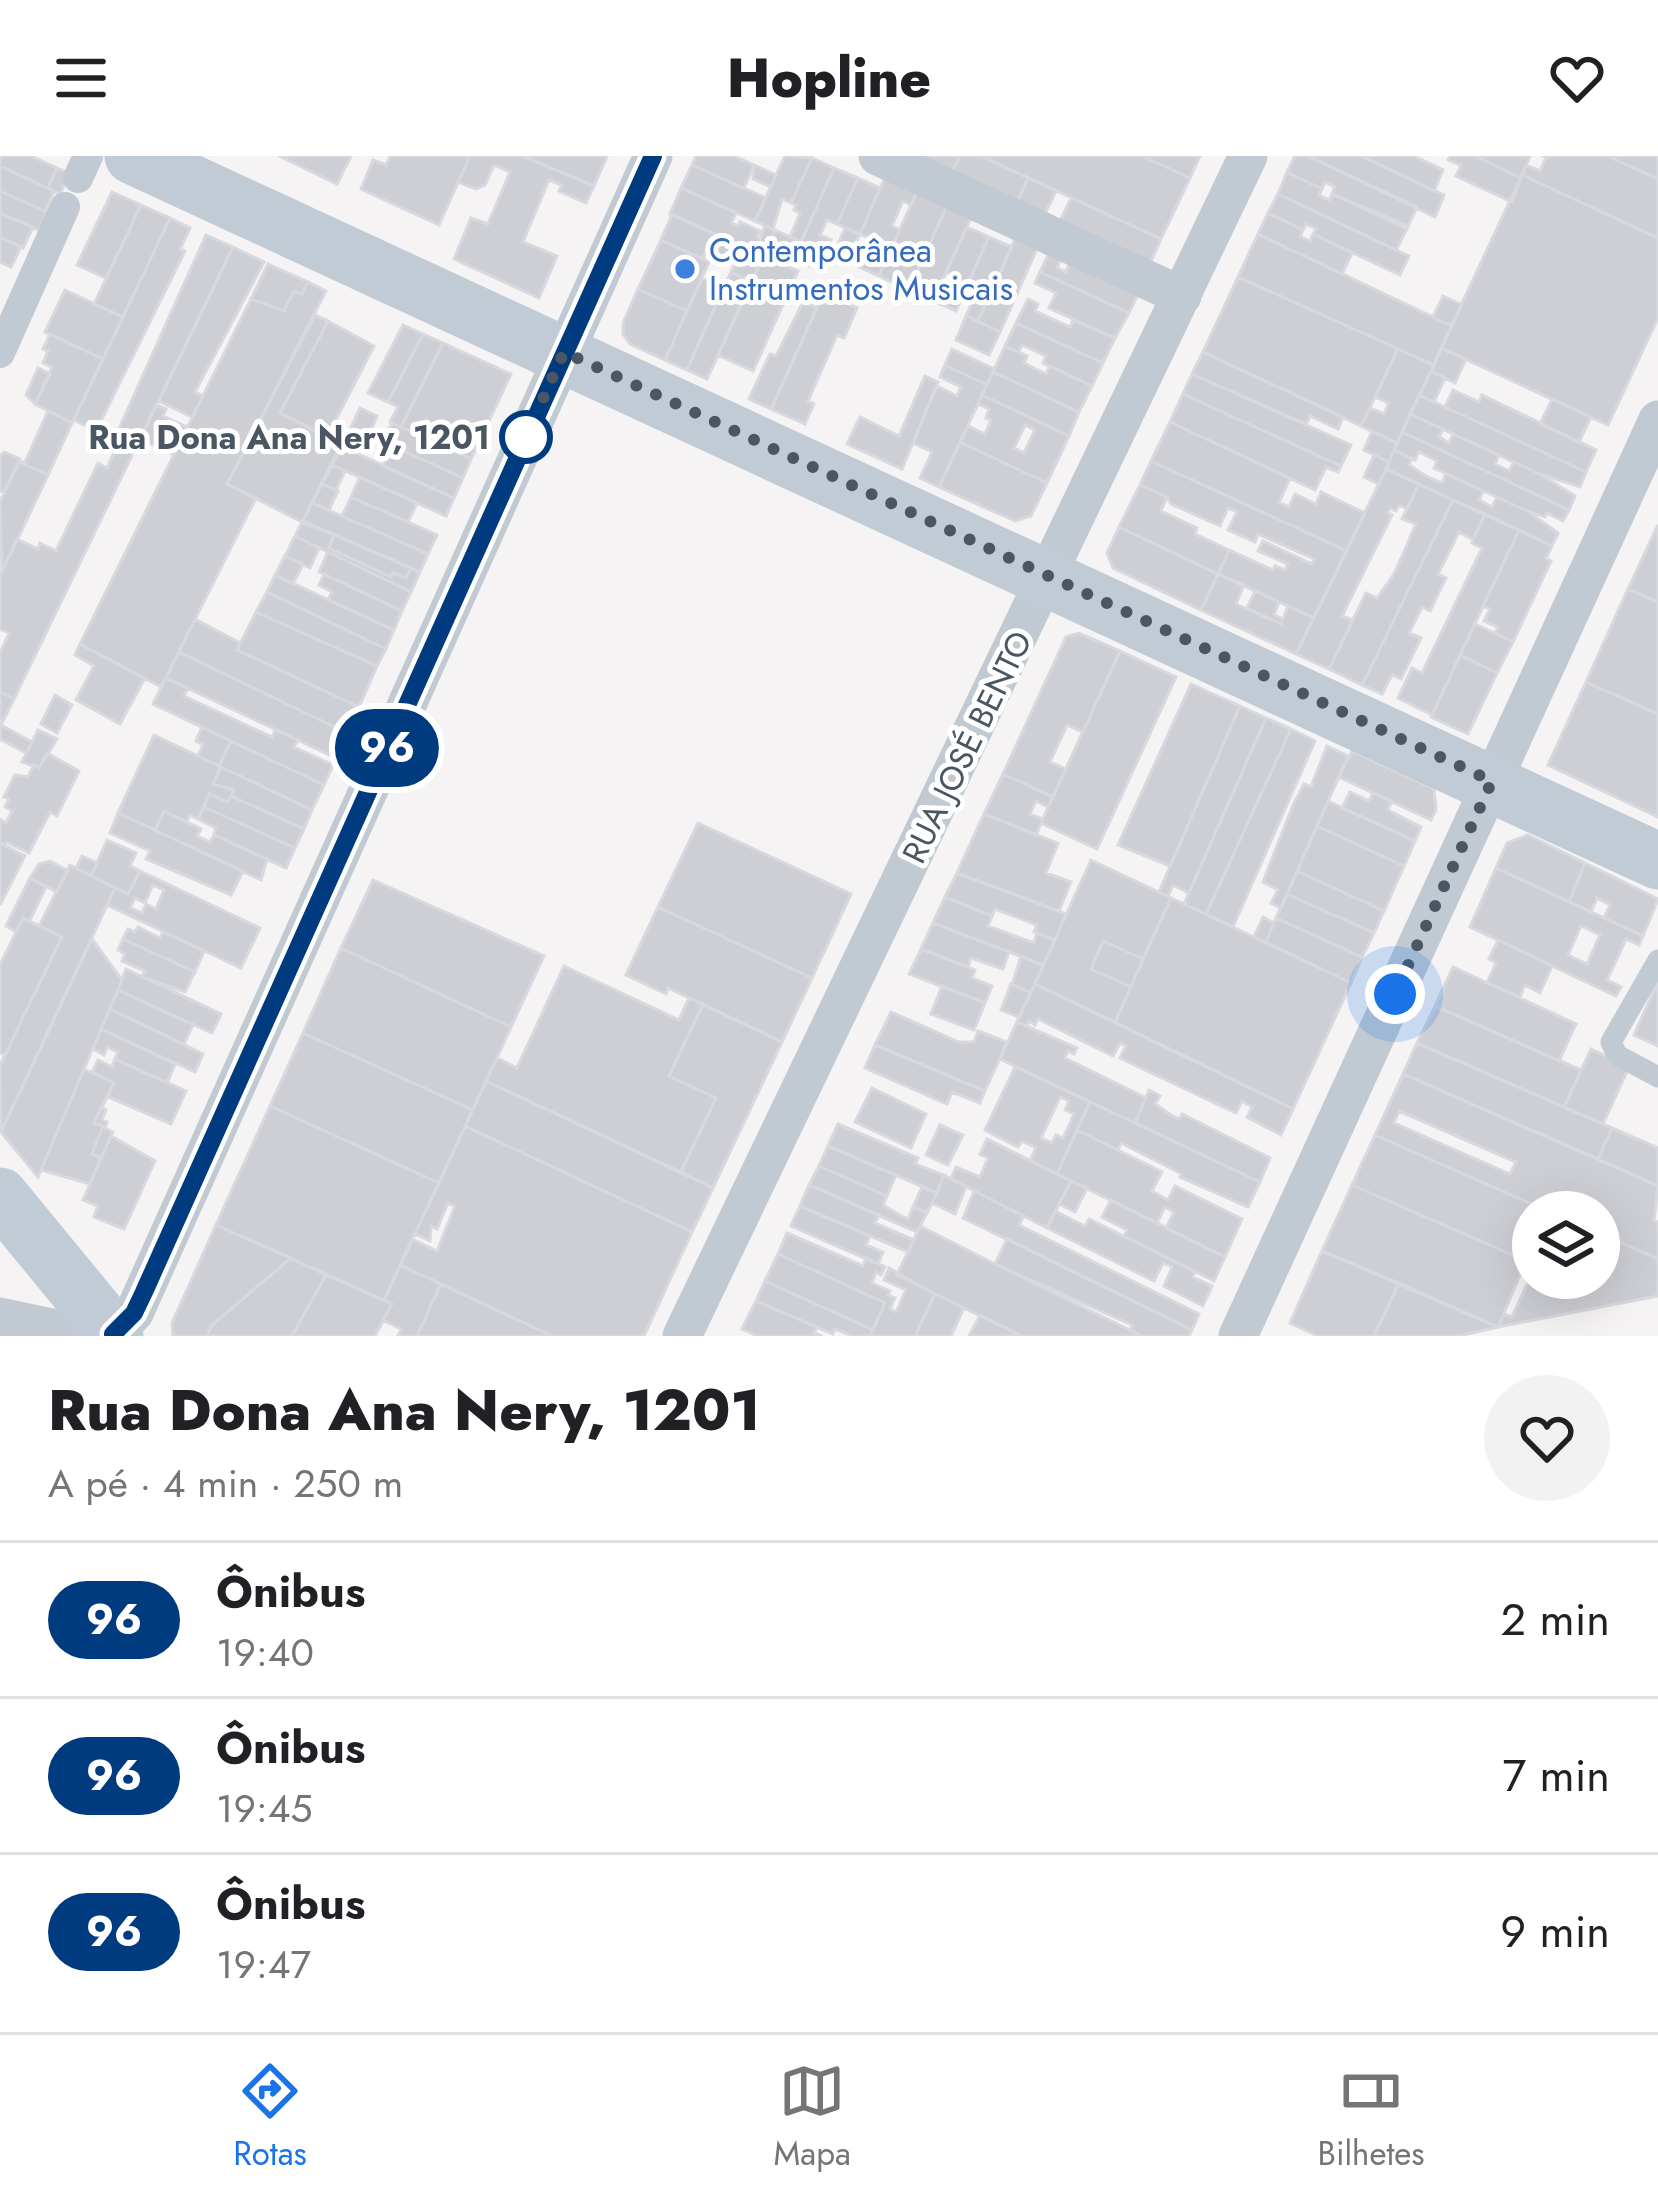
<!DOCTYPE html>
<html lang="pt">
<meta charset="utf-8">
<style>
body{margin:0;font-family:Jost,sans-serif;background:#f2f2f2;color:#202124;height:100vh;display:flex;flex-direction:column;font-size:45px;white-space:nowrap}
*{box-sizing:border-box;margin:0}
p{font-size:39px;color:#757577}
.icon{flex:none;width:66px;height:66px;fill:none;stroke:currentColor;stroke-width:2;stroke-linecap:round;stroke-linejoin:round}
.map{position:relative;height:1180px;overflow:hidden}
.panel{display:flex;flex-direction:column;background:#fff;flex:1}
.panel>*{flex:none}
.badge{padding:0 24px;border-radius:39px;font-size:42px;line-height:78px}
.tools{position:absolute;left:1512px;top:1035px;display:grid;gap:24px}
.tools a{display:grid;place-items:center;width:108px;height:108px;border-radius:50%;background:#fff;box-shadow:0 12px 48px #0002;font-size:60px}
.you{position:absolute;width:60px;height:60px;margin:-30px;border:9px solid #fff;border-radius:50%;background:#1a73e8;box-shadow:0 0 0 18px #1a73e833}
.map>.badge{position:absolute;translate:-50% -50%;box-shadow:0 0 0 6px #fff}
.round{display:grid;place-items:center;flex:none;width:126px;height:126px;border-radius:63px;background:#f2f2f2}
.overview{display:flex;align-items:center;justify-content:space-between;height:204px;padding:0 48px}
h1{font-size:57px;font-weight:800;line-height:90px}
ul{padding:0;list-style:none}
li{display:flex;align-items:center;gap:36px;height:156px;padding:0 48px;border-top:3px solid #e0e0e0}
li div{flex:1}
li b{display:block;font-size:45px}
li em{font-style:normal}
li .badge{min-width:132px;font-weight:700;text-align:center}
header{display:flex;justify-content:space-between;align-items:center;height:156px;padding:0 48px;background:#fff;font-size:54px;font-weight:800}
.menu{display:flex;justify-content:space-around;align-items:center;height:168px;border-top:3px solid #e0e0e0;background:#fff;font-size:33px;color:#757577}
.menu a{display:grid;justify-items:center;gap:6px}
.menu .active{color:#1a73e8}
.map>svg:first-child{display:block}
.building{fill:#cdcfd5;stroke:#d7d9de;stroke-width:3;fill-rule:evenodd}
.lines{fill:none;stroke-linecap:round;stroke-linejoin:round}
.service{stroke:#c1cad2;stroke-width:21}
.pedestrian{stroke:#c1cad2;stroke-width:30}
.minor{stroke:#c1cad2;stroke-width:39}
.secondary{stroke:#c1cbd6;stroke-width:57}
.line-casing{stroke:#fff;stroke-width:27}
.line{stroke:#003b80;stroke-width:18}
.walk{stroke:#4a5661;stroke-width:12;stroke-dasharray:0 21.6}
.shop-dot{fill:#3f7fe0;stroke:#fff;stroke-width:4.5}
.stop-dot{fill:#fff;stroke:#003b80;stroke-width:6}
.labels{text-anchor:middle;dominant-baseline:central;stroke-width:10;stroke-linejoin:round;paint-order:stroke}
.shop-label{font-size:33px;fill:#366cbe;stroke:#fff;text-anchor:start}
.stop-label{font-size:33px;font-weight:bold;fill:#4a5661;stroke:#fff;text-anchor:end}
.street-label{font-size:33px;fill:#4a5661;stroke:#fff}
</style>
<header><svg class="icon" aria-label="menu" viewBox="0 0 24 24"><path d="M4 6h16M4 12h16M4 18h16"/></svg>Hopline<svg class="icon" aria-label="heart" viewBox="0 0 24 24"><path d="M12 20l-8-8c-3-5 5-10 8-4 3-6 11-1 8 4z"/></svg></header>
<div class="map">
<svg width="1658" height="1180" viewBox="0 0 1658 1180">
<rect width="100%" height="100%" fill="#f5f3f3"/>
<path class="building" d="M0,0H31L57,12L48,32L0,10Z
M279,0H351L337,28Z
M390,0H470L439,69L361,33L373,4L386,9Z
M470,0H523L594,30L586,47L559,35L562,29L549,24L523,86L557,100L539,142L454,103L471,62L488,68L510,16L494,9L485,29L476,33L458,26Z
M523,0H607L594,30Z
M696,0H734L754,9L744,32L692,9Z
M785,0L812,2L791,47L782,43L773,73L755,65Z
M911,0H960L951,18Z
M960,0H981L1028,22L1016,49L951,18Z
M981,0H1142L1190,22L1161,83Z
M1142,0H1200L1190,22Z
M1295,0H1308L1417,51L1408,70L1332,38L1335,31L1325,26L1322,33L1287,16Z
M1308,0H1361L1444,39L1435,61Z
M1361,0H1414L1443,14L1434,35Z
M1450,0H1475L1521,22L1512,46L1456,20L1461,9L1448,4Z
M1475,0H1530L1521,22Z
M1543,0H1607L1658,23V82L1522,19L1526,9L1540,15L1546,2Z
M1607,0H1658V23Z
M812,2L834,12L801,86L790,81L800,57L794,54L796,49L791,47Z
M692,9L766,42L755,65L681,32Z
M754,9L776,19L771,31L753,23Z
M0,10L54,35L45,55L0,35Z
M57,12L70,18L60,38L48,32Z
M834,12L858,22L837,68L827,64L820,79L831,84L825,96L801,86Z
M1287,16L1322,33L1319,39L1329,44L1332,38L1407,73L1396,94L1278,38Z
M887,17L919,31L911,49L903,45L892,70L900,74L879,120L859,111L871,83L860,78Z
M1522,19L1658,82V162L1608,269L1441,192Z
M858,22L880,32L860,78L837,68Z
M1028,22L1056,35L1043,62L1016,49Z
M919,31L949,45L909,134L879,120Z
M681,32L736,57L731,67L738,70L740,66L760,75L757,81L760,83L765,70L775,74L763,100L670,58Z
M0,35L47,56L39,74L0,57Z
M112,36L141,49L106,122L77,109Z
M1278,38L1409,100L1400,119L1313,78L1316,73L1306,68L1303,74L1268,57Z
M1071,42L1161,83L1148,112L1058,69Z
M949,45L974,55L933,145L909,134Z
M141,49L170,62L123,161L94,148Z
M0,57L33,71L23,92L0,81Z
M1268,57L1303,74L1300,80L1310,85L1313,78L1352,97L1342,118L1258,78Z
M672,58L763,100L752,126L731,116L735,107L706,94L703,103L661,84Z
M170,62L190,72L180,93L185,95L96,275L74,264Z
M967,71L989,81L956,155L933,145L942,125L956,131L959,123L946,116Z
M845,72L860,78L847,106L833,100Z
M775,74L817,93L809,110L767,91Z
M1018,76L1040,86L1000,176L978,165Z
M1258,78L1452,170L1434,209L1238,121Z
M206,79L233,91L14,543L0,536V497L9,477L0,473V420L17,383L38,393L40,387L56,395L98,307L107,312L114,297L109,295Z
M0,81L21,91L11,111L0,106Z
M989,81L1012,91L978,165L966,160L979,131L968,126Z
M661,84L709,106L687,155L638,133Z
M233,91L264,106L195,236L203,240L192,261L159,245Z
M1052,91L1064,96L1057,112L1066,116L1072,101L1141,132L1129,157L1040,116Z
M763,100L798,115L753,215L718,199Z
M268,108L308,126L302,138L294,135L284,155L251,143Z
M731,116L752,126L707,223L687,214Z
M1040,116L1129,157L1115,182L1049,152L1056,137L1035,127Z
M1238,121L1398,193L1361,270L1203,196Z
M702,122L723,132L687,214L665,204Z
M308,126L326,135L227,328L256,342L161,531L80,488L251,143L284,155L294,135L302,138Z
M638,133L687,155L665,204L630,188L623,178V167Z
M65,134L123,161L103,203L45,176Z
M824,136L857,152L844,182L837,179L808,245L814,248L805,268L771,253Z
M1443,140L1462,149L1452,170L1433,161Z
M1028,143L1038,148L1035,155L1070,171L1073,164L1115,182L1103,207L1016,167Z
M803,146L817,152L771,253L749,243L770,198L776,200Z
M315,159L328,165L280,257L342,287L302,366L227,328Z
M966,160L1000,176L989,199L956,184Z
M328,165L374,190L327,281L280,257Z
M1016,167L1103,207L1092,230L1043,207L1046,200L1022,189L1018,196L1005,190Z
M403,169L423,178L388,246L368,237Z
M50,178L103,203L72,267L35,248L52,211L43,207L48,195L43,193Z
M423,178L443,187L401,271L390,266L398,251L388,246Z
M443,187L511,218L471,303L401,271Z
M1005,190L1027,200L1024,207L1046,218L1050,210L1092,230L1079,256L993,216Z
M1441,192L1466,203L1455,227L1431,215Z
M952,193L994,213L987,229L945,209Z
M1398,193L1434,209L1397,287L1361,270L1370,252L1384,258L1389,247L1375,241Z
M1203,196L1343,261L1338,273L1310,260L1306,268L1192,218Z
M945,209L987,229L939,331L920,322L932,296L913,287L937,230L957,240L961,231L940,221Z
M38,212L50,218L35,248L26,239Z
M1431,215L1445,222L1434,246L1419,239Z
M993,216L1079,256L1069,280L982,239Z
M1192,218L1351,289L1341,310L1183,238Z
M925,220L938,226L902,313L847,288L860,261L899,280Z
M1453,234L1479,246L1482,239L1596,294L1586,316L1445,251Z
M1183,238L1341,310L1338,316L1326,311L1315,334L1170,266Z
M982,239L1069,280L1047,327L960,286L968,270L985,278L991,264L986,262L989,253L978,248ZM1025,269L1035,274L1024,297L1014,292Z
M1419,239L1586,316L1580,331L1540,318L1410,258Z
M1552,243L1591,261L1579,286L1540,268Z
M156,249L166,253L163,260L187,271L174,299L140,283Z
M360,252L377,260L369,279L351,271Z
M48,255L72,267L48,319L19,306H25Z
M1410,258L1443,273L1439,281L1449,287L1453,278L1499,299L1495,308L1509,315L1514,306L1540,318L1575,340L1569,354L1402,276Z
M1170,266L1290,322L1279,347L1289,351L1295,338L1316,348L1321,336L1365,357L1347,395L1151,305Z
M392,267L471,303L463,322L393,290L396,281L387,277Z
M1372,275L1397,287L1389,306L1364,294Z
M1402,276L1569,354L1563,365L1547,357L1545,361L1527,355L1434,312L1437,305L1419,296L1415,304L1394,294Z
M960,286L1047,327L1031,360L1015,365L939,331Z
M341,290L454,342L446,360L332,309Z
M393,290L463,322L454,342L383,310Z
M1394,294L1412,302L1409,309L1426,320L1442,327L1446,318L1483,335L1479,344L1492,351L1497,341L1527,355L1558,377L1552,390L1386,313Z
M4,296L20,303L4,336L0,335V300Z
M1374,299L1389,306L1379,328L1364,321Z
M1151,305L1347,395L1314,462L1218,418L1229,394L1273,414L1275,410L1285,414L1288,408L1258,395L1263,385L1312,408L1314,403L1258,378L1255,386L1228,374L1237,356L1228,352L1220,370L1171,348L1167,341L1140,329Z
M19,306L48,319L2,416L0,346Z
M332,309L345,315L336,334L322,328Z
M1386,313L1419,328L1407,353L1399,349L1396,355L1390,352L1388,357L1392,359L1342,460L1353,464L1329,513L1296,498Z
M360,321L417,347L408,366L351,341Z
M322,328L338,335L329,354L312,347Z
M1419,328L1453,344L1362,529L1329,513L1366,437L1377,442L1394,418L1416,368L1402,363Z
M1140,329L1167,341L1161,355L1197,372L1195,378L1229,394L1218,418L1119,371Z
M351,341L437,379L428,398L342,360Z
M1453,344L1485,358L1473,384L1459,376L1438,418L1446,422L1430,455L1422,451L1409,477L1421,482L1401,523L1392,519L1382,538L1362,529Z
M312,347L428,398L420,416L303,365Z
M1485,358L1519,374L1432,559L1398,542L1412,512L1422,517L1482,392L1472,387Z
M302,366L334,379L329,392L391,421L393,417L406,422L411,412L420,416L411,436L295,380Z
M1658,369V446L1628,433Z
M1119,371L1218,418L1201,454L1113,412L1107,397Z
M1519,374L1552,390L1546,402L1551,405L1513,486L1495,477L1498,471L1484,465L1490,453L1483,450Z
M334,379L411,412L406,422L393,417L391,421L329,392Z
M295,380L319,392L310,412L285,400Z
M328,396L411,436L402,455L319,416Z
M285,400L303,408L293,428L275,419Z
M324,418L402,455L394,474L328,444L332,436L319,429Z
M1218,418L1244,429L1236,448L1281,468L1288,450L1314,462L1296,498L1201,454Z
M275,419L394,474L386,493L267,436Z
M1628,433L1658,446V558L1586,526Z
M1255,435L1279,446L1274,459L1283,463L1281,468L1247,452Z
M267,436L386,493L377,510L256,456Z
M256,456L377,510L359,551L237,494Z
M195,463L240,487L237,494L359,551L347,577L179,496Z
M1475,468L1513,486L1497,517L1460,499Z
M1079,477L1120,495L1083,576L1067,569L1050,606L1066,613L1053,641L1003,618L1066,481Z
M80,488L145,522L120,568L76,544L94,510L75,499Z
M1120,495L1176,521L1097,693L1041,667Z
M179,496L347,577L336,602L166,522Z
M1460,499L1497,517L1468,578L1431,561Z
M166,522L188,532L184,540L272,581L275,574L298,584L294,591L333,609L324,629L153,548Z
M1586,526L1658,558V661L1548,609Z
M1191,528L1240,550L1170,710L1118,689Z
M0,536L14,543L0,571Z
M55,539L72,549L57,577L41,568Z
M1240,550L1266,562L1189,737L1173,729L1168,740L1159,736Z
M1266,562L1291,573L1206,758L1184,748Z
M1,569L32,586L26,597L0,583Z
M202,571L231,585L219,610L198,600L203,589L196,585Z
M1291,573L1315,585L1233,771L1206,758Z
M38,574L57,583L39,612L22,606Z
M154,579L221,611L213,628L234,634L228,646L209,638L198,663L190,659L186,666L164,655L155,674L118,657Z
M231,585L324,629L312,654L219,610Z
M1327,590L1348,600L1281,752L1271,747L1278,734L1263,726L1293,649L1304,628L1311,631Z
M1352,595L1434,633L1436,654L1431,664L1339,621Z
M47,597L79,615L57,660L50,656L29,697L6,686L5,689L0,687V663L6,667L12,655L5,651L9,643L4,641L15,619L28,621L34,609L39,612Z
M221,611L312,654L304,673L231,640L234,634L213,628Z
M1003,618L1053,641L1048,651L1036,645L1030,658L1043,663L1036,679L984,658Z
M1350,636L1369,645L1373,637L1392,645L1388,654L1421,671L1415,685L1342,652Z
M209,638L228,646L231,640L304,673L295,692L204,651Z
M1328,645L1415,685L1404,710L1317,670Z
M204,651L295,692L286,712L214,679L216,672L198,663Z
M164,655L201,673L197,680L210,686L214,679L267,703L261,724L155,674Z
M118,657L243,715L231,739L146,703L150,695L110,677Z
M984,658L1058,687L1046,717L1071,726L1059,755L957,717Z
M698,667L851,738L812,822L658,751Z
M1317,670L1404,710L1384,755L1297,715Z
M1528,679L1585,707L1569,746L1496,712L1507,687Z
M107,684L136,697L130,710L140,715L128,738L91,720Z
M0,687L25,700L0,749Z
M82,700L97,707L91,720L76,712Z
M1091,704L1171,742L1143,803L1103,785L1091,813L1131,831L1115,866L1035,828Z
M50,705L68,715L57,736L30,722L39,708Z
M1585,707L1658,743L1643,780L1604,762L1610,749L1597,742L1591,756L1569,746Z
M70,709L115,732L1,976L0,909L62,781L39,770Z
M1496,712L1643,780L1639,789L1626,783L1607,824L1621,831L1616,840L1470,771ZM1581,770L1600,779L1587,808L1568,799Z
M140,715L260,772L241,812L107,749L115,732L128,738ZM153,729L164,734L156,753L146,748L142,757L130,752L135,742L145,747Z
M1297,715L1384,755L1374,777L1287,738Z
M957,717L1066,758L1055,784L1034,776L1037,769L995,753L992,760L945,741Z
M30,722L46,731L29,766L23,762L16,776L6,770Z
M373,724L544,800L511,871L341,792Z
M1287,738L1374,777L1362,801L1276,762Z
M945,741L992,760L988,770L1034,787L1037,777L1055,784L1043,809L933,767Z
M1171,742L1351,827L1293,953L1115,866Z
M658,751L812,822L782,886L668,832L666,838L626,819Z
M1263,761L1274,767L1266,786L1254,781Z
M23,762L62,781L5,899L0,897V809Z
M1276,762L1362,801L1351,827L1266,786Z
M933,767L1009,796L1003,813L971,802L968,811L921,793Z
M138,771L160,782L163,776L204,795L195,816L123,783L128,773L135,776Z
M92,783L122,824L38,1021L1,976Z
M123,783L195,816L185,836L142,821L145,815L122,805L125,798L118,794Z
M1498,784L1552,810L1540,837L1525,829L1520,841L1487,827L1496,807L1489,803Z
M1103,785L1143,803L1131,831L1091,813Z
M341,792L511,871L473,954L303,877Z
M921,793L975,814L972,822L992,830L985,847L909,818Z
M1021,800L1043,809L1031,836L1012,829Z
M564,810L679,864L689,842L703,848L669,920L716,942L681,1016L486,925L497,902L517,912Z
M1453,811L1576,868L1559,905L1435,850Z
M126,813L221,858L212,877L118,834Z
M1658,825V890L1634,879Z
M1011,828L1031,836L1019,861L1001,854Z
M1035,828L1293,953L1281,979L1247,961L1252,951L1242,945L1236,957L1120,902L1126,890L1120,887L1113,900L1038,863L1035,869L1029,865L1027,870L1017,866Z
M942,830L985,847L974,874L931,858Z
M118,834L193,869L184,888L110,853Z
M703,848L782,886L713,1032L681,1016L716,942L669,920Z
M1435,850L1581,914L1564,951L1417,887Z
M110,853L203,898L195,916L101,873Z
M891,856L959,886H974L978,875L1007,886L985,935L875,889Z
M1017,866L1077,892L1074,898L1068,895L1065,902L1146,942L1135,967L1000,903Z
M101,873L175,908L167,927L115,903L118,896L107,891L104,899L93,893Z
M303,877L473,954L439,1027L270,950Z
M1417,887L1612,972L1598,1003L1403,918Z
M875,889L985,935L980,947L952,936L947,948L865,912Z
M1591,893L1629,911L1603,968L1564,951Z
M115,903L186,935L171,968L108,941L114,927L92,916L98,904L112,911Z
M1015,911L1090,946L1057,1018L1030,1005L1036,992L1022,985L1018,991L985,974ZM1060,941L1069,945L1065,954L1074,958L1063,982L1056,979L1052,987L1041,982Z
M84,913L114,927L94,967L103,970L92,998L101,1002L90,1028L41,1014Z
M1403,918L1658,1030L1654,1065L1658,1066V1103L1599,1077V1056H1550L1375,979ZM1399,955L1516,1006L1510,1018L1394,967Z
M486,925L713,1032L692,1076L465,970Z
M872,932L926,958L911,992L855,966Z
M1149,934L1160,940L1155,948L1171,959L1179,963L1182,958L1270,1002L1260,1026L1135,967Z
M1090,946L1260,1026L1248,1051L1180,1021L1182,1018L1121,987L1118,994L1077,974Z
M270,950L439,1027L384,1144L216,1069Z
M101,951L106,954L102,964L107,966L105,972L113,976L101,1002L92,998L103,970L94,967Z
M838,968L918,1002L915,1008L944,1019L937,1037L828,990Z
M940,969L963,979L948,1009L926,999Z
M465,970L692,1076L644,1180H552L400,1109L412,1083L437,1095L455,1050L448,1047L437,1073L431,1070L430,1085L415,1078Z
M1612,972L1658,992V1030L1598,1003Z
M1077,974L1162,1016L1152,1035L1168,1044L1175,1030L1242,1063L1225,1101L1166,1072L1174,1056L1165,1051L1157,1067L1057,1018Z
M1375,979L1550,1056H1533V1122H1599V1077L1658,1103V1140L1498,1171L1504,1158L1512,1161L1530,1122L1520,1117L1526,1105L1352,1029Z
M111,980L155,1005L124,1073L94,1061L98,1050L83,1044Z
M987,983L1071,1025L1047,1072L951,1023L956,1011L980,1021L988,1002L980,998Z
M828,990L896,1019L887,1040L819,1010Z
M819,1010L887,1040L883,1049L903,1061L908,1063L913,1051L927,1057L917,1076L809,1029Z
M944,1019L966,1031L955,1058L932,1047Z
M1071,1025L1087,1032L1075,1056L1059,1048Z
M809,1029L879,1059L875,1067L914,1084L908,1096L800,1050Z
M1352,1029L1526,1105L1498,1171L1322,1095Z
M922,1031L937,1037L927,1057L913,1051Z
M974,1035L1024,1060L1019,1069L1199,1158L1192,1174L963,1062Z
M1111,1044L1225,1101L1214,1125L1124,1080L1127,1074L1102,1061Z
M800,1050L870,1080L866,1089L883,1096L878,1108L791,1070Z
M1055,1055L1085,1070L1089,1063L1195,1116L1193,1121L1212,1130L1203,1150L1164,1130L1172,1111L1163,1107L1154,1125L1047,1072Z
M216,1069L291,1102L212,1169L207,1180H173L172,1167Z
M920,1070L995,1108L1142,1180H1022L935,1138L897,1119Z
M787,1077L863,1110L866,1102L885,1111L881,1119L876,1116L872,1127L890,1135L888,1139L895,1142L890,1153L896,1156L906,1134L884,1124L889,1112L935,1138L915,1180H870L885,1147L778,1098Z
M1007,1083L1192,1174L1189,1180H1142L1130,1174L1132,1169L995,1108Z
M1322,1095L1399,1127L1374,1180H1318L1290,1167Z
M778,1098L885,1147L873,1174L765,1125Z
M291,1102L326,1119L292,1180H207L212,1169Z
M400,1109L441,1128L417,1180H398L401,1173L383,1164L392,1148L384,1144Z
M326,1119L392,1148L375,1180H292Z
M765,1125L873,1174L870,1180H852L835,1173L833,1178L756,1145Z
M1399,1127L1498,1171L1458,1180H1374Z
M441,1128L552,1180H417Z
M935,1138L964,1152L951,1180H915Z
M756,1145L817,1171L814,1177L822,1180H758L742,1173Z
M980,1159L1022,1180H969Z"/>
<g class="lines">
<path class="service" d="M1658,804L1611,886L1617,899L1658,921"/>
<path class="pedestrian" d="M78,22L88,0
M0,197L65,51"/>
<path class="minor" d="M878,0L1182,140
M0,1161L80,1178L113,1177L134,1157L653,0
M682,1180L1248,0
M1238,1180L1658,264"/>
<path class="secondary" d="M133,0L1658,705
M0,1040L115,1180"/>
</g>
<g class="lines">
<g class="line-casing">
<path id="line" d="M113,1178L134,1157L144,1136L653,0"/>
</g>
<use href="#line" class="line"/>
<path class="walk" d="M526,281L564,196L1492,625L1395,838"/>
</g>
<circle class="shop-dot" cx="685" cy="113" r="12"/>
<circle class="stop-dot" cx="526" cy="281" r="24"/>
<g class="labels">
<g class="shop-label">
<text x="709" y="94">Contemporânea<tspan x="709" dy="38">Instrumentos Musicais</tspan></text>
</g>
<g class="stop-label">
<text x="490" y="281">Rua Dona Ana Nery, 1201</text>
</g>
<g class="street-label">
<text transform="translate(967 591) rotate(-64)">RUA JOSÉ BENTO</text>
</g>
</g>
</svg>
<div class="tools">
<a><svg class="icon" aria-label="layers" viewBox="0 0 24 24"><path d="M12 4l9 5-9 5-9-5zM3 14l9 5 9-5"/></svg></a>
</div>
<div class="you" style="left:1395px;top:838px"></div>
<b class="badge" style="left:387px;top:592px;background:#003b80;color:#fff">96</b>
</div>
<section class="panel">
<div class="overview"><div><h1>Rua Dona Ana Nery, 1201</h1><p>A pé · 4 min · 250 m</p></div><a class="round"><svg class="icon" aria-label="heart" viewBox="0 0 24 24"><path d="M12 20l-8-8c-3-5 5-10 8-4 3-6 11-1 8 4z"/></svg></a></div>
<ul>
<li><span class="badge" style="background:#003b80;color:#fff">96</span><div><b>Ônibus</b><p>19:40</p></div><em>2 min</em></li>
<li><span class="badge" style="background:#003b80;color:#fff">96</span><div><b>Ônibus</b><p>19:45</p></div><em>7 min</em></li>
<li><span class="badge" style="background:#003b80;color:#fff">96</span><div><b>Ônibus</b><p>19:47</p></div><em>9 min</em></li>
</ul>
</section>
<nav class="menu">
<a class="active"><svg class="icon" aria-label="directions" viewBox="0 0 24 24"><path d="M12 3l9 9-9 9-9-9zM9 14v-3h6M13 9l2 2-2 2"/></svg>Rotas</a>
<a><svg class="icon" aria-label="map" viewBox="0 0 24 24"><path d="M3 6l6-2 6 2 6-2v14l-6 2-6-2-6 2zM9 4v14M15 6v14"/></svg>Mapa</a>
<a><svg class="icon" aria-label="tickets" viewBox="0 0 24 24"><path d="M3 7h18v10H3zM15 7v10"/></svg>Bilhetes</a>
</nav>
